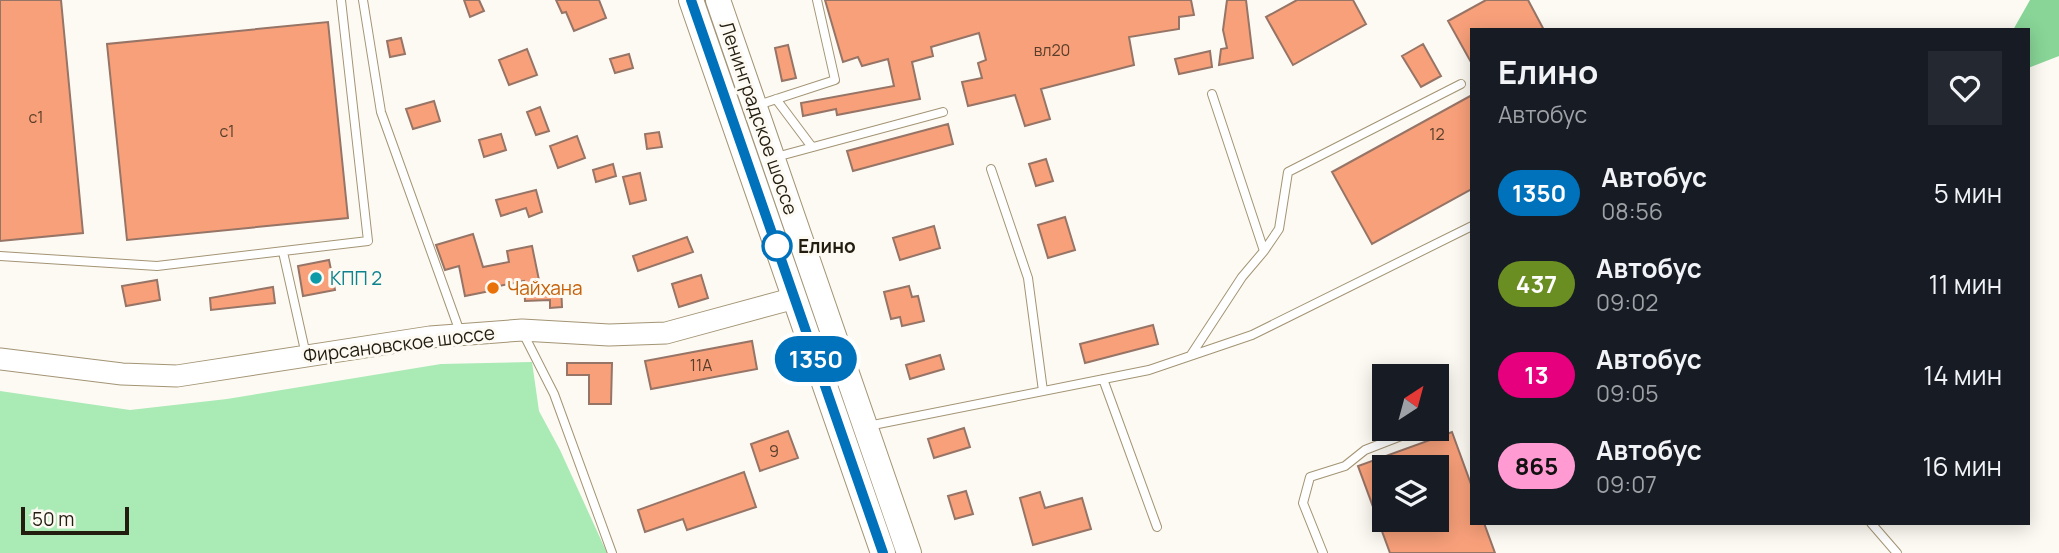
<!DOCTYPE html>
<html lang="ru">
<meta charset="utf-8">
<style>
body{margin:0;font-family:Manrope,sans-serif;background:#242831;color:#f1f3f6;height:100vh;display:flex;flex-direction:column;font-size:26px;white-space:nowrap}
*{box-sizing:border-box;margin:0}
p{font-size:23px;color:#9ea1a6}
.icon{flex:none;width:38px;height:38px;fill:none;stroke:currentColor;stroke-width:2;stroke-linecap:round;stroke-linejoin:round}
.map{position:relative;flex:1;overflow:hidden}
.panel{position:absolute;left:1470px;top:28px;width:560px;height:497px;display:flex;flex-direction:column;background:#171b24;border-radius:0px;box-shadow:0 4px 18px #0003}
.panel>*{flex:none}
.badge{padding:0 14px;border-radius:23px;font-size:24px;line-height:46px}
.needle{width:46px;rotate:36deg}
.fabs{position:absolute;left:1372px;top:364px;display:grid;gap:14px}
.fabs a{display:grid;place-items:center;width:77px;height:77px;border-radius:0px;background:#171b24;box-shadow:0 4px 18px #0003;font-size:35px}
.scale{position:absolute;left:21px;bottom:18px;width:108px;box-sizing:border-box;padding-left:7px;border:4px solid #231d10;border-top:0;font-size:19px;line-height:24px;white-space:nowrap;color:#231d10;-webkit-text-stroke:5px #fdfaf3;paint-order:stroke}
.map>.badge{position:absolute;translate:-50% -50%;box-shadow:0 0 0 4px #fff}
.round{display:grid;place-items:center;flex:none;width:74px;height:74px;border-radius:0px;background:#242831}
.overview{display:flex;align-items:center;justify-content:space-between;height:119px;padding:0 28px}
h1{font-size:33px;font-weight:700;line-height:52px}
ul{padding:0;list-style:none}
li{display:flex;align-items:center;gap:21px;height:91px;padding:0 28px}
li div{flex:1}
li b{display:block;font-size:26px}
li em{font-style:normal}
li .badge{min-width:77px;font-weight:700;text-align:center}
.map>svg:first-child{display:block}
.green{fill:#a9eab5}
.forest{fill:#88d597}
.building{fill:#f8a07a;stroke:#967466;stroke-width:2;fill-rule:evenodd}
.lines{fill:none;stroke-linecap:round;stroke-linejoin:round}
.service-casing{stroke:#a39474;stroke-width:10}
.secondary-casing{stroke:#a39474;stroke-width:23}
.trunk-casing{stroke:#a39474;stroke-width:26}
.service{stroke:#fff;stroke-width:8}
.secondary{stroke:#fff;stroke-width:21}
.trunk{stroke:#fff;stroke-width:24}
.line-casing{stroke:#fff;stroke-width:16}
.line{stroke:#0072bc;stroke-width:10}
.stop-dot{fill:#fff;stroke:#0072bc;stroke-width:3.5}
.culture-dot{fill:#0f9aa8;stroke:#fdfaf3;stroke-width:2.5}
.food-dot{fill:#e8710a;stroke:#fdfaf3;stroke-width:2.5}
.labels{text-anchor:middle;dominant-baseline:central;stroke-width:6;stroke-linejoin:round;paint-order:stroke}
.number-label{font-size:16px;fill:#583e2a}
.street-label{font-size:19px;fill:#231d10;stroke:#fdfaf3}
.stop-label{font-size:19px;font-weight:bold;fill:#231d10;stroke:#fdfaf3;text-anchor:start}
.culture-label{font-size:19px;fill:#0d838f;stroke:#fdfaf3;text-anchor:start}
.food-label{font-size:19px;fill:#c56008;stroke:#fdfaf3;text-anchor:start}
</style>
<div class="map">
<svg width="2059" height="553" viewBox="0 0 2059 553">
<rect width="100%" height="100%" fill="#fdfaf3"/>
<path class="green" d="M532,362L539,411L560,450L607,553H0V391L130,410L227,399L441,364Z"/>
<path class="forest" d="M2030,0H2059V56L2028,68V30H2013Z"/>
<path class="building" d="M0,0H61L83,233L0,241Z
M464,0H479L484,11L470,17Z
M556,0H599L606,18L574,31L566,12L562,13Z
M825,0H1191L1194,15L1179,17V29L1129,37L1134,65L1041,89L1050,119L1025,126L1015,95L968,106L962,82L982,78L978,63L986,60L979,33L931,47L933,56L912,62L920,99L837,115L836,109L803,116L801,103L894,86L888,59L862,66L858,57L843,62Z
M1227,0H1246L1253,58L1219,65L1221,49L1227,48L1223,30Z
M1297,0H1353L1366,24L1293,65L1266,17Z
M1486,0H1528L1544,30H1472V64L1448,21Z
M328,22L348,218L127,240L107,44Z
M401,38L405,54L390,57L387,41Z
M1423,44L1441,76L1421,87L1402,56Z
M788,45L796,78L782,81L775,48Z
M527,49L537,75L509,85L499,60Z
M1210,51L1212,67L1179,74L1175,59Z
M629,54L633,68L615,73L610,59Z
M1472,95V189L1372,244L1332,172Z
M434,101L440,121L413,129L406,109Z
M540,107L549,131L536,135L527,112Z
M948,124L953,144L853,171L847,151Z
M659,132L662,147L647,149L645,134Z
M501,134L506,150L484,157L479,140Z
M577,136L585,158L558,168L550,146Z
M1046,159L1053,181L1036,186L1029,164Z
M613,164L616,176L596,182L593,170Z
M640,173L646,200L630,204L623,177Z
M536,190L542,212L529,217L526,208L501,216L496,200Z
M1065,217L1075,250L1048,258L1038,225Z
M934,226L940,248L900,260L893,238Z
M473,234L483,267L509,262L507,251L532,246L540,285L561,284L562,307L550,308V300L525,301L524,281L499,286L500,289L465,296L459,266L445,270L436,245Z
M687,237L693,252L638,271L633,256Z
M329,260L335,290L303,296L298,266Z
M701,275L708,298L679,307L672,284Z
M157,280L160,300L126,306L122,286Z
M909,286L912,297L918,296L924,321L902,326L900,317L891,319L884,292Z
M273,287L275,303L211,310L210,298Z
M1153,325L1158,344L1085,363L1080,344Z
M752,341L757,369L651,389L645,361Z
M940,355L944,369L910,379L906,365Z
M567,363H612L611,404H589V375H567Z
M964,428L970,447L934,458L928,439Z
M788,431L798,458L760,471L751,444Z
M1452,432L1472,487V523H1484L1495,553H1390L1358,466ZM1384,467H1437V520H1384Z
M744,472L756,507L687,530L683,519L645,532L638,510Z
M966,491L973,514L955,519L948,496Z
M1040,492L1045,508L1082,498L1091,529L1033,545L1020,498Z"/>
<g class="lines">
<g class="service-casing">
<path id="service" d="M363,0L381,112L460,332
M776,99L812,147
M758,105L835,80L817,0
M776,157L943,112
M991,169L1028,278L1043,391
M1264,251L1279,229L1288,172L1461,84
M283,252L306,355
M0,256L157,266L368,241L341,0
M523,333L554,394L612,553
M1191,355L1242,277L1264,251L1212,94
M1103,379L1157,527
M1437,421L1442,419
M868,426L1149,370L1252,335L1472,226
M1871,523L1897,553
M1323,553L1303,503L1310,477L1345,466L1365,450L1419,429"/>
</g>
<g class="secondary-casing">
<path id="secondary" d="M0,359L122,374L177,376L430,337L522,330L609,335L666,333L795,298"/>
</g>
<g class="trunk-casing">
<path id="trunk" d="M691,0L883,553
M718,0L909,553"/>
</g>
<use href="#service" class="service"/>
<use href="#secondary" class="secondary"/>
<use href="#trunk" class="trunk"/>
</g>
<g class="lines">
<g class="line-casing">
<path id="line" d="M691,0L883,553"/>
</g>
<use href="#line" class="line"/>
</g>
<circle class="stop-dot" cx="777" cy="246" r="14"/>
<circle class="culture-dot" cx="316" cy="278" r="7"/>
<circle class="food-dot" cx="493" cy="288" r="7"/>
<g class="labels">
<g class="number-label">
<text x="1052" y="50">вл20</text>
<text x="36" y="117">с1</text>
<text x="227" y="131">с1</text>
<text x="1437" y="134">12</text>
<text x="701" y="365">11А</text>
<text x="774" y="451">9</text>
</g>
<g class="street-label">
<text transform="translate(759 118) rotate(71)">Ленинградское шоссе</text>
<text transform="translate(399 344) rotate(-7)">Фирсановское шоссе</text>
</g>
<g class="stop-label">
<text x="798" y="246">Елино</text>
</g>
<g class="culture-label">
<text x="330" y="278">КПП 2</text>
</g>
<g class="food-label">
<text x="507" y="288">Чайхана</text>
</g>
</g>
</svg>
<div class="fabs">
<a><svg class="needle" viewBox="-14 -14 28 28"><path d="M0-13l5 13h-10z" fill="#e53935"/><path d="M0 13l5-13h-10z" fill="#9ea1a6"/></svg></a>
<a><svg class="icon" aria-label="layers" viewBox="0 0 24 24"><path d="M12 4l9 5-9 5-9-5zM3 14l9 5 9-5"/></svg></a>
</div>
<div class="scale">50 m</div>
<b class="badge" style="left:816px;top:359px;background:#0072bc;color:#fff">1350</b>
<section class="panel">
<div class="overview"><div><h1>Елино</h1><p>Автобус</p></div><a class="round"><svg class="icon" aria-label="heart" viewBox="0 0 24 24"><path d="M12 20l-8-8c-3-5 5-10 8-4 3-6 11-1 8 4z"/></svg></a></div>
<ul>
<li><span class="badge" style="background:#0072bc;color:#fff">1350</span><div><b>Автобус</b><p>08:56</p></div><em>5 мин</em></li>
<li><span class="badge" style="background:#6b8e23;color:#fff">437</span><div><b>Автобус</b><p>09:02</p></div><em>11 мин</em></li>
<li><span class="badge" style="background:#e6007e;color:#fff">13</span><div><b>Автобус</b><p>09:05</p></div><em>14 мин</em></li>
<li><span class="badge" style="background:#ff9ad2;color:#111">865</span><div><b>Автобус</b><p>09:07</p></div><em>16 мин</em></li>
</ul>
</section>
</div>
